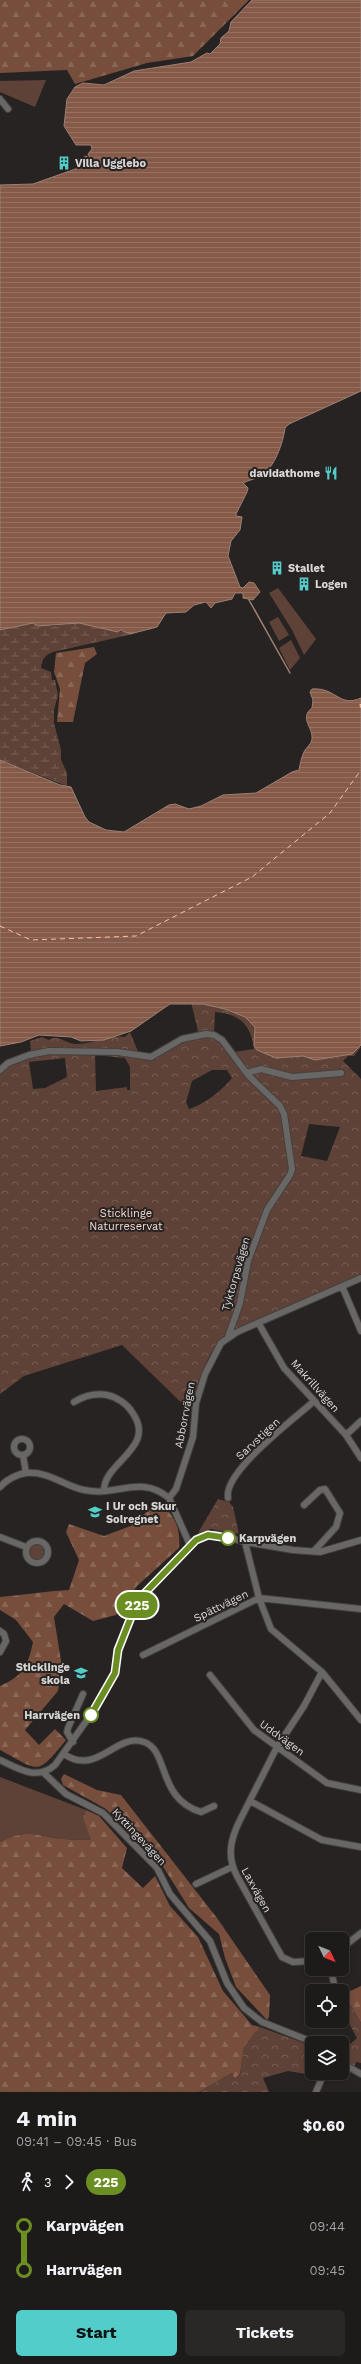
<!DOCTYPE html>
<meta charset="utf-8">
<style>
body{margin:0;font-family:"Work Sans",sans-serif;background:#2a2727;color:#f1f3f6;height:100vh;display:flex;flex-direction:column;font-size:15px;white-space:nowrap}
*{box-sizing:border-box;margin:0}
p{font-size:13px;color:#a0a1a2}
.icon{flex:none;width:22px;height:22px;fill:none;stroke:currentColor;stroke-width:2;stroke-linecap:round;stroke-linejoin:round}
.map{position:relative;height:2092px;overflow:hidden}
.sheet{display:flex;flex-direction:column;background:#1d1a1a;flex:1}
.sheet>*{flex:none}
.badge{padding:0 8px;border-radius:13px;font-size:14px;line-height:26px}
.needle{width:26px;rotate:133deg}
.controls{position:absolute;left:305px;top:1932px;display:grid;gap:8px}
.controls a{display:grid;place-items:center;width:44px;height:44px;border-radius:6px;background:#1d1a1a;box-shadow:0 2px 6px #0003,0 0 0 1px #3b3839;font-size:20px}
.map>.badge{position:absolute;translate:-50% -50%;box-shadow:0 0 0 2px #fff}
.legs{display:flex;align-items:center;gap:6px;height:44px;padding:0 16px;font-size:13px}
.legs p{margin-inline-start:auto}
.head{display:flex;align-items:center;justify-content:space-between;height:68px;padding:0 16px}
h1{font-size:22px;font-weight:700;line-height:30px}
.button{display:flex;gap:8px;margin-top:auto;padding:8px 16px}
.button a{flex:1;height:46px;border-radius:6px;background:#53cdca;color:#111;font-size:16px;font-weight:700;line-height:46px;text-align:center}
.button a+a{background:#2a2727;color:#f1f3f6}
ul{padding:0 16px;list-style:none}
li{display:flex;align-items:center;gap:14px;height:44px;font-size:15px}
li i{display:grid;place-items:center;width:6px;height:100%;margin:0 5px;background:currentColor}
li i::after{content:'';width:10px;height:10px;margin:-5px;border:3px solid;border-radius:50%;background:#1d1a1a}
li p{margin-inline-start:auto}
li:first-child i{background:linear-gradient(#0000 50%,currentColor 0)}
li:last-child i{background:linear-gradient(currentColor 50%,#0000 0)}
.map>svg:first-child{display:block}
.grass{fill:#5f4237}
.forest{fill:url(#forest-firs)}
.wetland{fill:url(#wetland-marsh)}
.park{fill:url(#park-crowns);fill-rule:evenodd}
.water{fill:url(#water-rules);stroke:#9e8073}
.lines{fill:none;stroke-linecap:round;stroke-linejoin:round}
.stream{stroke:#9e8073;stroke-width:1.5}
.ferry{stroke:#fbc1a9;stroke-width:1;stroke-dasharray:5 4;stroke-linecap:butt}
.minor-casing{stroke:#43403f;stroke-width:8}
.minor{stroke:#696766;stroke-width:6}
.line-1-casing{stroke:#fff;stroke-width:9}
.line-1{stroke:#6b8e23;stroke-width:6}
.stop-1-dot{fill:#fff;stroke:#6b8e23;stroke-width:2}
.labels{text-anchor:middle;dominant-baseline:central;stroke-width:4;stroke-linejoin:round;paint-order:stroke}
.poi-label{font-size:11px;font-weight:bold;fill:#d9d7d6;stroke:#272322;text-anchor:start}
.park-label{font-size:11px;fill:#f4d6ca;stroke:#272322}
.street-label{font-size:11px;fill:#d9d7d6;stroke:#272322}
.stop-label{font-size:11px;font-weight:bold;fill:#d9d7d6;stroke:#272322;text-anchor:start}
</style>
<div class="map">
<svg width="361" height="2092" viewBox="0 0 361 2092">
<defs>
<pattern id="forest-firs" width="22" height="20" patternUnits="userSpaceOnUse"><rect width="22" height="20" fill="#774d3c"/><path d="M5 1l3.5 6h-7zM16 11l3.5 6h-7z" fill="#8a6657"/></pattern>
<pattern id="wetland-marsh" width="20" height="14" patternUnits="userSpaceOnUse"><rect width="20" height="14" fill="#5f4237"/><path d="M1 5h8M5 5V1M11 12h8M15 12V8" fill="none" stroke="#755d53"/></pattern>
<pattern id="park-crowns" width="20" height="18" patternUnits="userSpaceOnUse"><rect width="20" height="18" fill="#5f4237"/><path d="M2 6a3 3 0 1 1 6 0M12 15a3 3 0 1 1 6 0" fill="none" stroke="#755d53"/></pattern>
<pattern id="water-rules" width="6" height="5" patternUnits="userSpaceOnUse"><rect width="6" height="5" fill="#855a48"/><path d="M0 2.5h6" fill="none" stroke="#967162"/></pattern>
</defs>
<rect width="100%" height="100%" fill="#272322"/>
<path class="grass" d="M46,80L35,107L0,92V81Z
M278,588L316,639L304,655L292,630L269,593Z
M278,617L289,635L279,641L269,622Z
M291,640L300,658L290,670L279,648Z
M28 1552a9 9 0 1 1 18 0a9 9 0 1 1-18 0Z
M0,1777L86,1810L83,1818L92,1840C79,1839 66,1840 54,1838C31,1833 23,1831 0,1842Z"/>
<path class="forest" d="M0,0H249L193,56L147,63L75,84L67,70L0,73Z
M94,647L97,654L85,663L73,722H57L60,689L54,672L56,653Z
M157,1502C174,1513 181,1528 179,1548L137,1586L116,1615L93,1621L64,1604L54,1617L62,1667L58,1691L25,1730L39,1745L55,1729L66,1740C36,1777 40,1771 0,1750V1686C23,1676 28,1666 33,1642L16,1620L0,1610V1597C23,1595 46,1591 69,1590L79,1560L66,1532L69,1524L104,1536L133,1525Z
M64,1774L97,1790L121,1795L217,1918L270,1995L269,2017L267,2020L236,1987L225,1958L219,1934L189,1908L162,1865L106,1809L63,1785L61,1779Z
M86,1810L99,1816L127,1848L122,1868L143,1888L155,1876L170,1906L198,1937L223,1991L252,2025L260,2027L244,2047L240,2074L234,2079L232,2073L199,2092H0V1842C22,1831 31,1833 54,1838C66,1840 79,1839 91,1840L83,1818Z
M361,1986V2023L344,1994Z"/>
<path class="wetland" d="M33,623L52,626L79,623L133,634L53,652C45,655 42,659 41,668L51,672L52,680H55L58,695L54,710V723L61,750V760L67,773V786L0,760V630Z"/>
<path class="park" d="M191,1002L204,1004L207,1003L245,1015L248,1021L257,1027L260,1042L361,1047L354,1056H348L343,1061L361,1079V1275L224,1335C206,1356 195,1385 192,1413L122,1345L24,1376L0,1394V1066L31,1052L30,1041L42,1037L49,1040C58,1034 65,1043 75,1044C93,1044 110,1034 125,1037L130,1032L139,1054L152,1055L199,1035ZM215,1012C239,1014 251,1024 254,1049L234,1052L214,1033ZM95,1055L125,1058L130,1067V1090H127V1087L96,1091ZM65,1058L67,1077L45,1088L33,1089L29,1062ZM212,1070H227L232,1078C221,1091 205,1104 189,1109L186,1102L192,1081ZM309,1124L340,1127L327,1161L301,1156Z
M218,1499L229,1502L233,1507L239,1534L211,1529L198,1533Z
M344,1994L361,2023V2063L356,2062L354,2068L342,2059V2045L348,2046L357,2038L342,2010Z
M260,2027L312,2046V2073H320L319,2076L288,2071L263,2078L269,2092H199L232,2073L234,2079L240,2074L244,2047Z"/>
<path class="water" d="M252,0H361V391L289,424L285,428C283,443 275,467 261,476C255,479 249,480 243,483L248,488L247,492L236,514V516L242,517L240,530L231,541L228,556L240,587L243,588L249,582L254,583L260,592L253,600L243,598V593H235L232,599L215,603L211,608L206,602L194,605L186,612L166,613L157,627L130,634L120,630L118,632L79,623L38,626L33,623L0,630V185L33,184L81,167L85,156L90,158L88,154L92,149L91,145H76L64,126L67,99L75,87L83,83L104,85L134,71L191,62L207,53L210,54L220,44L221,38L229,31L231,22Z
M312,689C336,687 339,708 361,698V1045L352,1054L315,1060L303,1056L276,1058L257,1050L254,1046L255,1027L245,1017L225,1009L203,1004H170L131,1031L104,1040L81,1041L71,1037L39,1035L21,1042L0,1046V760L60,785L71,787L85,817L89,822L106,830L124,832L169,805L175,804L189,809L201,806L223,795L256,793L292,772L299,770C300,764 301,759 304,752C306,747 313,744 312,736C311,726 300,717 312,708L313,700L310,692Z"/>
<g class="lines">
<path class="stream" d="M249,600L290,673"/>
<path class="ferry" d="M361,705L360,704L361,711
M0,926L31,940L136,936L252,877L330,813L361,770"/>
<g class="minor-casing">
<path id="minor" d="M0,99L8,109
M0,1070L8,1063L29,1055L49,1051L118,1052L151,1057L182,1039L206,1034L214,1035L222,1040L248,1075L280,1106L284,1114L292,1169L290,1175L267,1210L248,1261L240,1303L228,1337
M247,1073L261,1069L292,1077L341,1073
M342,1286L361,1331
M259,1324L284,1368L346,1435L361,1458
M74,1402C84,1396 96,1393 107,1395C117,1397 127,1404 132,1412C158,1448 103,1462 104,1491
M346,1435L361,1421
M14 1447a8 8 0 1 1 16 0a8 8 0 1 1-16 0Z
M23,1455L26,1473
M0,1487C6,1480 17,1474 26,1473C49,1471 64,1486 84,1490C117,1497 140,1474 169,1498
M228,1498C223,1472 294,1419 313,1402
M304,1505L320,1490L325,1489L340,1513L336,1527L314,1551
M0,1537L26,1547
M26 1552a11 11 0 1 1 22 0a11 11 0 1 1-22 0Z
M245,1542L259,1598L271,1629L322,1672L361,1720
M190,1545L169,1498L176,1489L193,1437L196,1403L205,1374L221,1343L237,1332L361,1278
M0,1631L4,1634L6,1641L0,1652
M143,1655L259,1598L361,1609
M210,1675L254,1730L327,1783L361,1790
M73,1742L67,1732L68,1728L83,1694
M64,1754C97,1777 116,1732 144,1742C169,1750 157,1799 201,1812L214,1806
M0,1760C19,1769 37,1781 55,1765L97,1706L115,1673L117,1650L142,1596L196,1540L202,1536L216,1534L245,1542L293,1550L320,1552L361,1540
M44,1773L66,1794L103,1813L157,1868L170,1894L210,1941L227,1983L244,2008L262,2022L315,2043
M250,1801L322,1840L361,1847
M196,1884L232,1867
M342,1948L361,1933
M312,1961L293,1962L282,1957L237,1876C227,1857 230,1841 239,1822L277,1747L304,1706L322,1672
M331,1969L335,1989
M342,2063L361,2074
M316,2092L324,2073"/>
</g>
<use href="#minor" class="minor"/>
</g>
<g class="lines">
<g class="line-1-casing">
<path id="line-1" d="M91,1715L115,1673L118,1650L133,1612L142,1596L196,1540L208,1535L228,1538"/>
</g>
<use href="#line-1" class="line-1"/>
</g>
<defs>
<g id="building-bare" transform="scale(1.08)"><path d="M-4-6H4V6H1V3H-1V6H-4ZM-2.5-4.3h1.7v1.8h-1.7ZM.8-4.3h1.7v1.8H.8ZM-2.5-1h1.7V.8h-1.7ZM.8-1h1.7V.8H.8Z" fill="#53cdca" stroke="#272322" stroke-width="2.5" paint-order="stroke"/></g>
<g id="restaurant-bare" transform="scale(1.08)"><path d="M-5-6h1v4h1v-4h1v4h1v-4h1v5L-1.5 .5V6h-2V.5L-5-1ZM5-6V6H3V1.5H1.5Q1.5-4 5-6Z" fill="#53cdca" stroke="#272322" stroke-width="2.5" paint-order="stroke"/></g>
<g id="school-bare" transform="scale(1.08)"><path d="M0-5L7-2L0 1L-7-2ZM-4 1L0 2.5L4 1V4Q0 6-4 4Z" fill="#53cdca" stroke="#272322" stroke-width="2.5" paint-order="stroke"/></g>
</defs>
<g fill-rule="evenodd">
<use href="#building-bare" x="64" y="163"/>
<use href="#restaurant-bare" x="331" y="473"/>
<use href="#building-bare" x="277" y="568"/>
<use href="#building-bare" x="304" y="584"/>
<use href="#school-bare" x="95" y="1512"/>
<use href="#school-bare" x="81" y="1673"/>
</g>
<g class="stop-1-dot">
<circle cx="228" cy="1538" r="7"/>
<circle cx="91" cy="1715" r="7"/>
</g>
<g class="labels">
<g class="poi-label">
<text x="75" y="163">Villa Ugglebo</text>
<text x="320" y="473" text-anchor="end">davidathome</text>
<text x="288" y="568">Stallet</text>
<text x="315" y="584">Logen</text>
<text x="106" y="1506">I Ur och Skur<tspan x="106" dy="13">Solregnet</tspan></text>
<text x="70" y="1667" text-anchor="end">Sticklinge<tspan x="70" dy="13">skola</tspan></text>
</g>
<g class="park-label">
<text x="126" y="1213">Sticklinge<tspan x="126" dy="13">Naturreservat</tspan></text>
</g>
<g class="street-label">
<text transform="translate(236 1274) rotate(-74)">Tyktorpsvägen</text>
<text transform="translate(315 1386) rotate(48)">Makrillvägen</text>
<text transform="translate(185 1415) rotate(-79)">Abborrvägen</text>
<text transform="translate(258 1439) rotate(-43)">Sarvstigen</text>
<text transform="translate(221 1606) rotate(-26)">Spättvägen</text>
<text transform="translate(282 1738) rotate(36)">Uddvägen</text>
<text transform="translate(139 1837) rotate(47)">Kyttingevägen</text>
<text transform="translate(256 1890) rotate(61)">Laxvägen</text>
</g>
<g class="stop-label">
<text x="239" y="1538">Karpvägen</text>
<text x="80" y="1715" text-anchor="end">Harrvägen</text>
</g>
</g>
</svg>
<div class="controls">
<a><svg class="needle" viewBox="-14 -14 28 28"><path d="M0-13l5 13h-10z" fill="#e53935"/><path d="M0 13l5-13h-10z" fill="#a0a1a2"/></svg></a>
<a><svg class="icon" aria-label="locate" viewBox="0 0 24 24"><circle cx="12" cy="12" r="6"/><path d="M12 2v4M12 18v4M2 12h4M18 12h4"/></svg></a>
<a><svg class="icon" aria-label="layers" viewBox="0 0 24 24"><path d="M12 4l9 5-9 5-9-5zM3 14l9 5 9-5"/></svg></a>
</div>
<b class="badge" style="left:137px;top:1605px;background:#6b8e23;color:#fff">225</b>
</div>
<section class="sheet">
<div class="head"><div><h1>4 min</h1><p>09:41 – 09:45 · Bus</p></div><b>$0.60</b></div>
<div class="legs"><svg class="icon" aria-label="walk" viewBox="0 0 24 24"><circle cx="13" cy="4" r="2"/><path d="M13 8l-2 6 4 7M11 14l-3 7M7 12l3-4h3l4 4"/></svg>3<svg class="icon" aria-label="forward" viewBox="0 0 24 24"><path d="M9 5l7 7-7 7"/></svg><b class="badge" style="background:#6b8e23;color:#fff">225</b></div>
<ul>
<li><i style="color:#6b8e23"></i><b>Karpvägen</b><p>09:44</p></li>
<li><i style="color:#6b8e23"></i><b>Harrvägen</b><p>09:45</p></li>
</ul>
<div class="button"><a>Start</a><a>Tickets</a></div>
</section>
